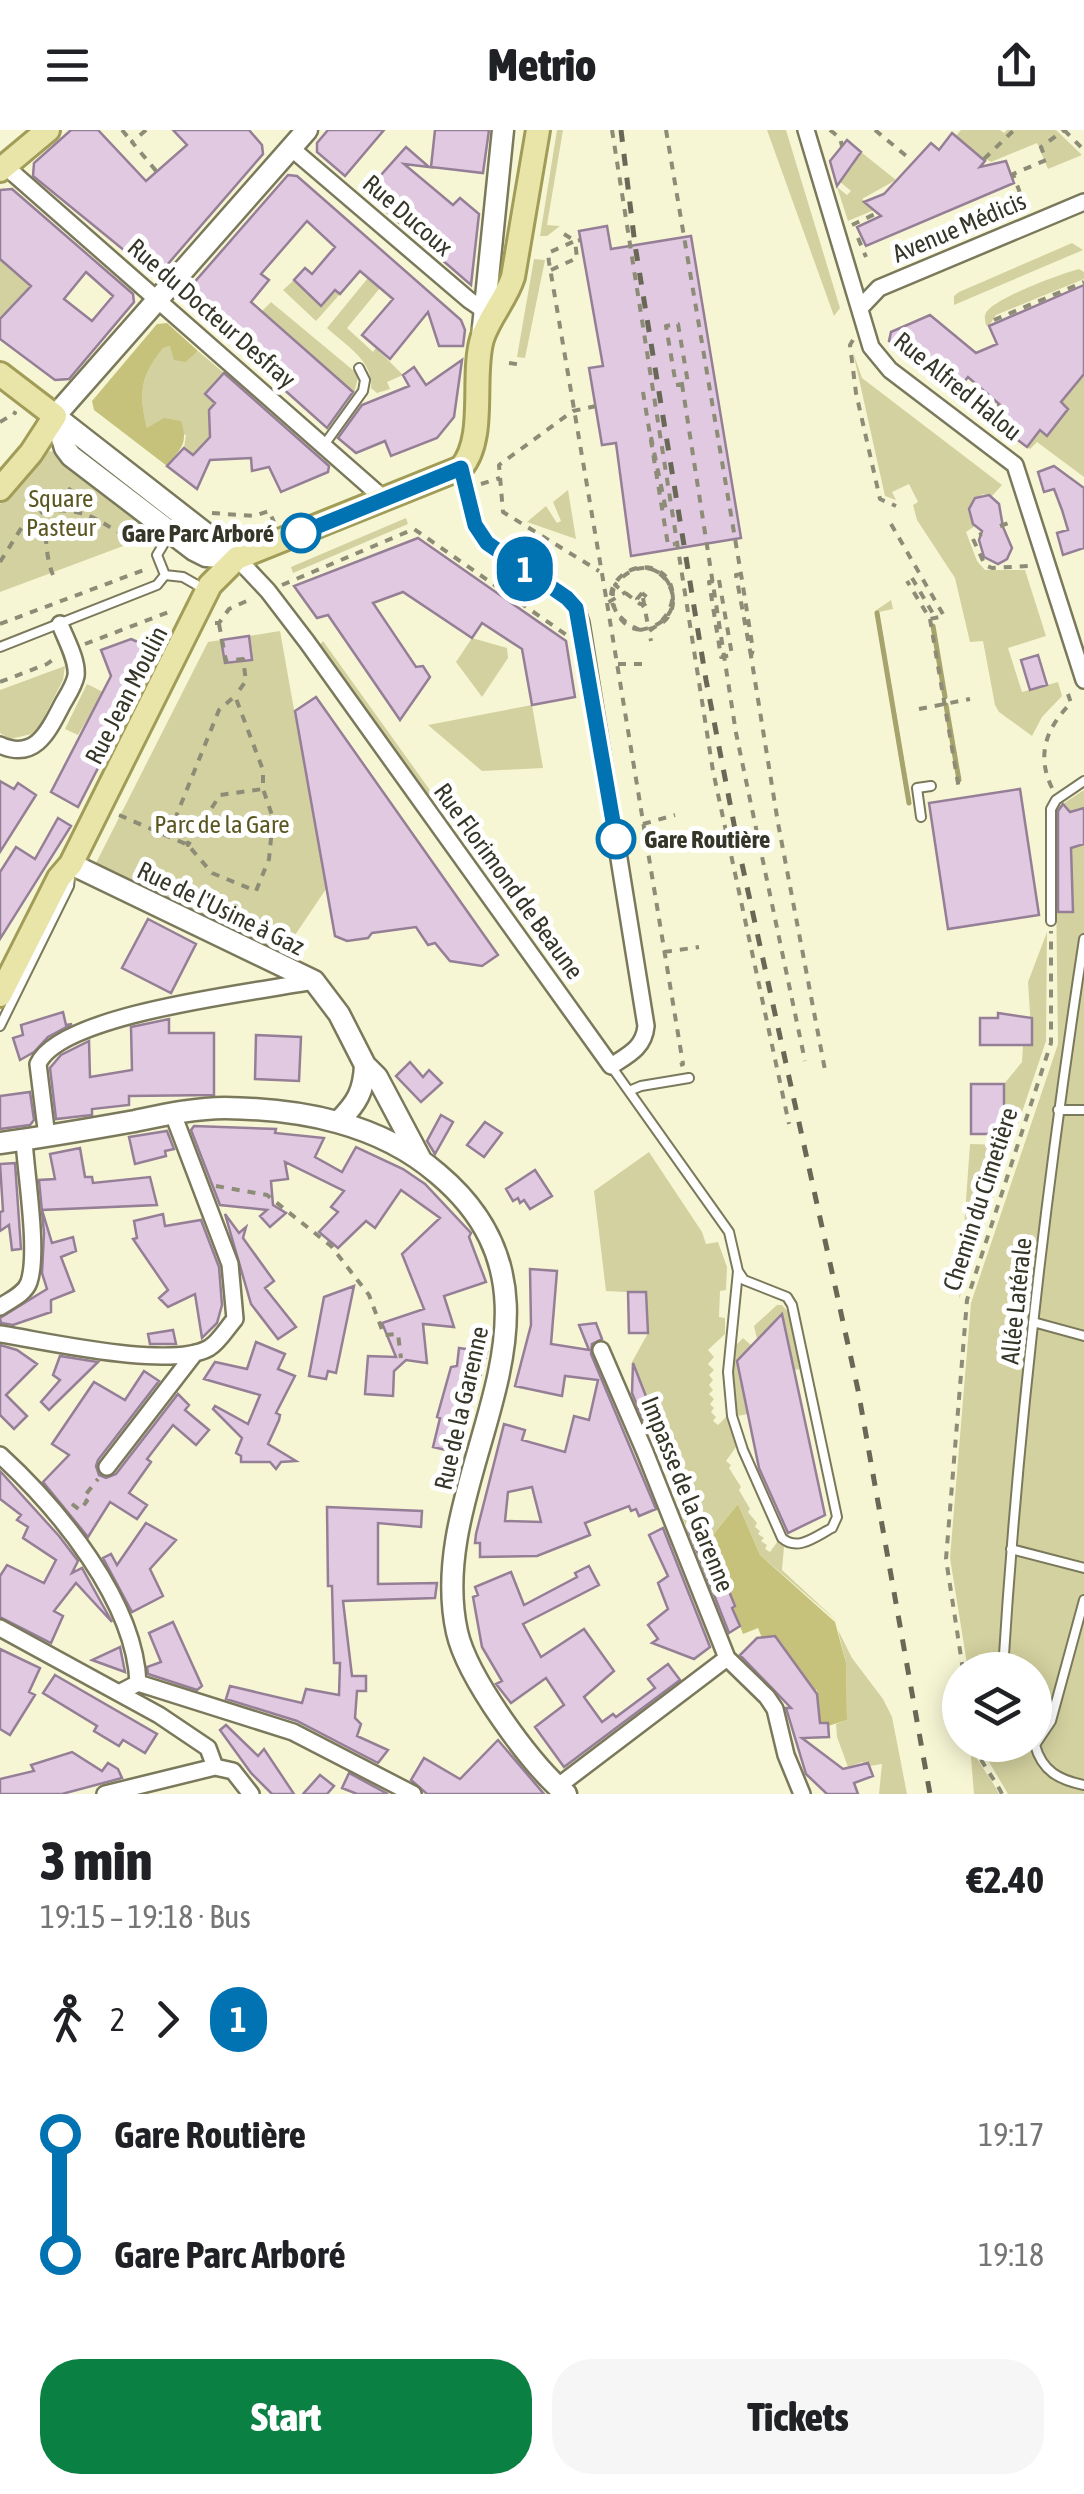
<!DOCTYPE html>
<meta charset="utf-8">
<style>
body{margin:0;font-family:"Asap Condensed",sans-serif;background:#f6f6f6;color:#202124;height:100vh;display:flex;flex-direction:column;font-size:38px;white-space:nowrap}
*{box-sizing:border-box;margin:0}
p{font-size:32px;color:#757577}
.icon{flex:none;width:55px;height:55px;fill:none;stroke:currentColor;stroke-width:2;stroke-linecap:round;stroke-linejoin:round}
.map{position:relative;height:1664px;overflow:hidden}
.side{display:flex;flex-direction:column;background:#fff;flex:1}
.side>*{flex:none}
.badge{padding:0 20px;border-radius:32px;font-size:35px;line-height:65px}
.controls{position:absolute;left:942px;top:1522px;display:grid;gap:20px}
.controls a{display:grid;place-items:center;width:110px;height:110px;border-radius:50%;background:#fff;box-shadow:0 5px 25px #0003;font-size:50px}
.map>.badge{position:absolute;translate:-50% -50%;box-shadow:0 0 0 5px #fff}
.legs{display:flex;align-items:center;gap:15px;height:110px;padding:0 40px;font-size:32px}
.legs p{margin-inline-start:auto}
.overview{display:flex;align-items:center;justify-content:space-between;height:170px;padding:0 40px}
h1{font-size:55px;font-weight:800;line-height:75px}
.primary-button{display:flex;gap:20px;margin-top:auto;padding:20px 40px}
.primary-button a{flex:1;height:115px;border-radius:40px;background:#0b8043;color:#fff;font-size:40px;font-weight:800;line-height:115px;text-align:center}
.primary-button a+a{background:#f6f6f6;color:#202124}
ul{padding:0 40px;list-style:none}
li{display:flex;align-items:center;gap:35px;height:120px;font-size:38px}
li i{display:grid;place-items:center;width:15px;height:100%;margin:0 12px;background:currentColor}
li i::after{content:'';width:25px;height:25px;margin:-12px;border:8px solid;border-radius:50%;background:#fff}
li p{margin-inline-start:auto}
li:first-child i{background:linear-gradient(#0000 50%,currentColor 0)}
li:last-child i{background:linear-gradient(currentColor 50%,#0000 0)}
header{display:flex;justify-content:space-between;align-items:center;height:130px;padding:0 40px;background:#fff;font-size:45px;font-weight:800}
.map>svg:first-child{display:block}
.green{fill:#d3d19f}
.forest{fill:#c6c27b}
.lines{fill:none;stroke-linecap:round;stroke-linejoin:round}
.stream{stroke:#a6a36d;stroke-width:5}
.building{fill:#e1c9e2;stroke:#957f96;stroke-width:2.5;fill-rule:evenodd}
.lane-casing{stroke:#7b795c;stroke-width:12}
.street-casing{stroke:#7b795c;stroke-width:20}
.secondary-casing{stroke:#7b795c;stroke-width:25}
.primary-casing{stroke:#a19c57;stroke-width:28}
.path{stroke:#8d8c76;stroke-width:4;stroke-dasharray:8 8;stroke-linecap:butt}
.lane{stroke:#fff;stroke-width:8}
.street{stroke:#fff;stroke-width:15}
.secondary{stroke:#fff;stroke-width:20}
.primary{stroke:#e9e5a9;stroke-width:22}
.rail{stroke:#696856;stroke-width:5;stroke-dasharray:12 12;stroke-linecap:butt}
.path-bridge{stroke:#8d8c76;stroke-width:4;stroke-dasharray:8 8;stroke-linecap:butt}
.line-1-casing{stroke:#fff;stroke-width:22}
.line-1{stroke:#0173b2;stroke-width:15}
.stop-1-dot{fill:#fff;stroke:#0173b2;stroke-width:5}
.labels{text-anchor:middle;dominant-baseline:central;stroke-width:10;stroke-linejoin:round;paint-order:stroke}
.street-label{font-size:25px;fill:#353528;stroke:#fff}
.park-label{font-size:25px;fill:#5b5722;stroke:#fff}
.stop-label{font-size:25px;font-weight:bold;fill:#353528;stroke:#fff;text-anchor:end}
</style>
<header><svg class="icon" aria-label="menu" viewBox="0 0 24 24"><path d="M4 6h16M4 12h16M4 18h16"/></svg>Metrio<svg class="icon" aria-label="share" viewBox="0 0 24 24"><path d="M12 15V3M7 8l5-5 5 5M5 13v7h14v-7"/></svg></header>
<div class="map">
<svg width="1084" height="1664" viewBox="0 0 1084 1664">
<rect width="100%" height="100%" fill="#f7f6d4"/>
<path class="green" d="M557,0H563L547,95L560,96L547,106H540Z
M767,0H786L840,178L834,186Z
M961,0H1000L1004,3L1007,0H1056L1082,25L1048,39L1037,13L991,32L979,25L976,28L956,6Z
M861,22L896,50L862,69L874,80L848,91L837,57L847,65L851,61L839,51L853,36L852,34Z
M1072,113L1083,120L954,175V166L959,162Z
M0,129L31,156L0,189Z
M534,129L545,130L525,228L517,227Z
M1079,139L1084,142V149L996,185L989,196L986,195C985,188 983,186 988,180C1001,166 1060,144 1079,139Z
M368,148L380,158L347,198L373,222L376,218L403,245L387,252L390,259L377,263L371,258C374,231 345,215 327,198Z
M294,150L321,175L335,160L340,164L316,191L283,160Z
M271,172L354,241L358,248L354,263L262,181Z
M170,216L186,232L198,221L224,243L206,264L215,273L209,280L210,308L203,333L184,318L186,305L147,298C138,264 141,246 162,218Z
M853,222L862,248L1002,355L992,366L983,364L973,370L969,380L975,396L966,402L977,431L985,440H1025L1046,506L1008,518L1022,562L1058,552L1062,566L1042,587L1032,606L999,582L995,575L983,511L970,512L955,448L917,390L913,375L918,372L909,354L892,362L896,370L885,366Z
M1084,243V347L1037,312L1030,319L1027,317L1040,300L1047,305L1068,279L1061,273Z
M65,320L159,391L142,409L0,462V374L44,322Z
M568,360L576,409L527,392L546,376L557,393L561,391L553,372Z
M406,388L408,394L293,443L291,437Z
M891,470L893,479L879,482L911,672L907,673L875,481Z
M280,501L326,759L283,823L94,737L208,512L221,510L225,533L252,529L249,506Z
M472,508L507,518L508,528L482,567L456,532Z
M323,511L432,663L427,667L319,516Z
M65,536L63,550L36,603L10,609L0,603V560Z
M87,554L103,562L78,605L65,599Z
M532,575L543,638L482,641L428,595Z
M1084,660V1664H1008L979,1615H1035V1540H968L950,1428L971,1173L1058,914L1055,679Z
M1047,802L1046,911L959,1169L970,1014L1003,1015L1004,954L1022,932L1023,915H1032L1028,852Z
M649,1022L702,1102L706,1114L718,1112L727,1137L726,1160L720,1161L719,1187L725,1188V1204L708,1220L714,1227L708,1234L714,1240L709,1245L713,1250L709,1255L713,1260L709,1264L714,1269L710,1274L714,1278L711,1282L716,1287L713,1291L718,1295L727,1286L736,1317L726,1331L731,1335L729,1338L741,1357L739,1360L750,1379L748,1382L757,1393L755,1397L760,1401L758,1404L764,1408L761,1411L767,1415L765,1419L770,1422L778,1411L784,1417L782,1440L838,1492L760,1425L738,1374L708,1411L701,1393L688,1399L676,1376L688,1371L655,1279L645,1281V1263L632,1232L648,1203L646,1163L606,1161L594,1061Z
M777,1175H782L788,1182L800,1239L794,1240L783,1185L757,1209L754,1196Z
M743,1208L751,1215L737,1231L748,1284L737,1286L733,1258L734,1217Z
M838,1500L852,1528L883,1569L892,1587L907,1664H879L882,1634L870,1636L862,1632L848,1637L837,1607L836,1594L847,1590L846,1533Z
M970,1615C976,1631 991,1647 999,1664H974Z"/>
<path class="forest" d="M167,193L198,221L186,232L174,230L170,216L163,218C141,245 138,263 147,298L164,288L181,291C189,315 180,318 167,336L94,280L92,271L157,194Z
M738,1374L760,1425L835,1492L846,1533L847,1590L828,1596L827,1593H820L817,1560L796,1562L808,1552L776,1506L762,1508L758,1498L743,1504L708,1411Z"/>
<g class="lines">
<path class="stream" d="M877,483L909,673
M933,496L945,567
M946,575L959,650"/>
</g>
<path class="building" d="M71,0H98L146,51L187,15L173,0H249L262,15L263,24L161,142L152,143L33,46L34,33Z
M328,0H384L345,46L317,22V13Z
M435,0H489L483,43L431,37Z
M952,3L985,31L980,37L1006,31L1014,53L866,116L857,97L881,86L864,72L884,64L931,13L939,20Z
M847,10L861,22L837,56L830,31Z
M406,17L429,37L404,34L453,75L460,68L479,84L471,155L365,63Z
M288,45L297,46L329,74L461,190L465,200L463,216H439L428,182L390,229L362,205L393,169L360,141L340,164L335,160L321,176L294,150L305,138L312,144L335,117L307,91L261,144L269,150L251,172L353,262L327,298L186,172L185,163Z
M12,59L133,164L134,172L69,249L55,250L0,209V189L31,156L0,129V60ZM86,142L113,166L92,191L64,169Z
M607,96L611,119L691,106L741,408L631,426L616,313L602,315L589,238L603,236L579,101Z
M1084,155V244L1061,272L1068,279L1047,306L1040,300L1027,317L997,294L1007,281L968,247L956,262L889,211L891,202L930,185L976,223L997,214L989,196Z
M462,230L454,287L437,308L391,326L385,311L356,323L338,308L362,275L409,256L403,245L414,237L426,255Z
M224,243L329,336L328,342L281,362L269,337L252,341L251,328L210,330L197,359L167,336L184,318L193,325L210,307L209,280L215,273L205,264Z
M1054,336L1084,358V418L1063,425L1057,403L1068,400L1062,380L1054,359L1044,362L1038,342Z
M989,365L999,374L1003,397L1012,418L1007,429L998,434L984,427L979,410L982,401L973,394L969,379L975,368Z
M418,408L566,511L575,567L532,575L522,519L482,493L472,508L403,462L373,473L416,537L423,536L430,547L400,590L328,485L317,488L294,456Z
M249,506L252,530L225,533L221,510Z
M131,509L158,521L78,677L51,662L111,546L101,520Z
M1038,525L1047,555L1030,560L1021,530Z
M316,567L498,825L482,836L450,831L435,813L428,815L416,797L372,803L368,808L347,811L335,806L295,581Z
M0,651L14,659L18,653L36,665L0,722Z
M1020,659L1039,785L948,799L929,673Z
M1063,674L1070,682L1084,678V714L1071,718L1073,782H1058V681Z
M58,688L71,696L0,809V742L16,717L35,729Z
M148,789L196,814L171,863L122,838Z
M63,882L66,895L72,894L48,907L34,922L20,930L13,908L23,905L21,895Z
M998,883L1032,888V915H980V888H998Z
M169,889V903H214V965L129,966V975L92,979V985L56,989L50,938L61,925L89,911L90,947L132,940L131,897Z
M256,905L301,907L299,951L255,949Z
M410,932L423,947L429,940L442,953L421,972L396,946Z
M971,954H1004V1004H971Z
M30,962L34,990L30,995L0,999V966Z
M441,985L453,992L435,1024L427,1011Z
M485,992L502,1003L484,1027L467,1015Z
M194,996L276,999L275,1003L324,1008L315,1027L342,1042L356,1017L403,1039L425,1054L471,1103L469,1107L486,1152L444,1166L454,1197L423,1194L427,1233L406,1230L394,1241L393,1266L365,1264L368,1226L396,1227L382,1193L424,1179L402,1124L440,1088L401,1060L375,1098L366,1091L338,1118L319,1102L338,1082L331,1077L344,1061L285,1032L288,1049L271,1051L273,1075L286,1083L270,1097L260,1086L267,1080L220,1075L191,1000Z
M167,1001L174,1019L165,1021L166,1026L135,1034L129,1007Z
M80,1018L85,1047H92L93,1053L150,1047L157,1075L42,1080L52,1113L73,1107L76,1121L61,1127L74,1161L51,1170V1182L13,1195L1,1193L0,1188L47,1159L42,1143L44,1103L39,1050L55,1049L50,1024Z
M15,1033L21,1119L12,1120L9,1095L0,1101V1082L3,1081L0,1034Z
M535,1040L552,1066L530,1079L524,1070L520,1073L518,1068L513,1071L506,1059Z
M163,1084L165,1096L201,1090L219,1137L222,1175L217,1193L202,1208L195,1164L168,1177L159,1168L168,1160L133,1109L137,1108L134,1091Z
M225,1084L239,1103L246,1097L243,1108L274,1151L265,1158L296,1197L278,1209L251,1174Z
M530,1139L557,1141L551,1214L589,1220L579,1195L596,1193L602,1209L592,1214L591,1224L656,1379L639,1386L636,1379L631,1381L629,1376L585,1393L590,1405L537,1426L480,1427V1413H475L476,1404L504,1294L525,1300L522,1310L565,1322L574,1286L589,1290L598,1250L565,1246L562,1266L515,1256L531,1195ZM532,1357L541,1392L505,1391L508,1362Z
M354,1156L336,1243L328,1241L326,1249L309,1246L324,1167Z
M628,1162H646L648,1203H629Z
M782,1184L825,1385L788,1403L759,1338L737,1231Z
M173,1200L176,1214H150L148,1204Z
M256,1212L285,1224L278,1239L295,1246L276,1283L280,1285L279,1290L268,1314L296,1331L281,1332L276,1339L270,1332H241V1326L236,1323L242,1308L213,1279L215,1276L248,1294L260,1265L204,1249L215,1232L247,1239Z
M0,1215L17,1220L37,1234L6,1265L27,1286L14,1299L0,1285Z
M459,1218L487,1222L459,1323L433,1317L440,1288L437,1287L451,1237L457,1236Z
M60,1226L98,1232L49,1280L41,1272L60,1250L53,1245Z
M633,1233L654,1287L643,1290L632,1263Z
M144,1241L159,1251L98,1330L96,1336L99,1345L106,1348L116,1344L178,1264L189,1275L185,1280L209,1300L196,1315L173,1295L147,1329L151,1332L129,1363L147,1375L137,1389L110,1372L88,1407L43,1352L69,1325L52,1314L94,1252L125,1270Z
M0,1341L59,1406L78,1431L72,1443L82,1438L112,1492L76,1453L54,1481L63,1486L51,1513L0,1487V1446L7,1435L44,1453L56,1430L23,1408L28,1397L17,1390L21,1385L0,1369Z
M327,1377L422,1381L421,1397L378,1393V1454L437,1453L435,1468L343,1471L352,1546H366V1561H357L355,1588L361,1594L357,1606L388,1620L378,1633L297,1591L226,1569L230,1556L302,1573L306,1559L339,1565L340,1533H334L332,1456H328Z
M146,1393L176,1410L150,1439L163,1466L132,1482L103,1428L111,1424L117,1435Z
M701,1393L735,1476L732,1478L740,1496L729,1503L688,1399Z
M663,1398L710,1517L694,1529L652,1513L658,1509L648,1495L668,1479L658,1453L668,1446L649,1405Z
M589,1436L599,1455L523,1494L541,1527L584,1499L614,1541L584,1567L602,1592L613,1584L616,1587L655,1558L648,1549L668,1534L680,1550L564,1637L535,1597L564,1575L546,1548L511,1573L496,1554L502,1551L482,1517L473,1467L478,1465L475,1457L511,1442L524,1475L577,1447L575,1443Z
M173,1492L202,1556L197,1560L148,1544L147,1537L161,1532L149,1503Z
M775,1506L817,1564L820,1593H828L829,1607L802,1608L843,1639L868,1633L873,1646L854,1653L858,1664H827L806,1644L786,1578H791L740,1525L757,1508Z
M120,1517L125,1542L92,1530Z
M0,1519L40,1538L29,1562L35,1565L10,1605L0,1599Z
M55,1545L157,1604L145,1623L123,1610L119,1616L94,1601L97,1596L43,1563Z
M226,1595L258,1626L264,1619L294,1664H272L251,1643L220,1600Z
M498,1610L544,1664H427L411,1650L424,1628L460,1649Z
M72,1622L102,1641L108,1633L118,1639L122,1648L62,1664H0V1649L34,1641L31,1635Z
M349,1643L388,1664H357L342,1658Z
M320,1645L334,1656L327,1664H303Z"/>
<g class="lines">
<g class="lane-casing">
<path id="lane" d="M324,315L363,261L365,250L359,238
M165,445L157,425L169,405
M165,445L183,447L204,459
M0,517L157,455L165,445
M921,687L917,658L931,656
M1051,791V679L1056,670L1084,651
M0,896L69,756L70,747
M611,936L729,1102L738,1141L728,1242L732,1286L743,1320L782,1408C798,1422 816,1406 832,1398L837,1387L792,1175L787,1167L744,1150L738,1141
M629,961L641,956L689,948
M1058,980H1084
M1033,1192L1084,1206
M1011,1419L1084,1438
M1003,1540C1018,1295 1047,1051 1084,809
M1035,1615L1051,1591L1084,1470
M1035,1615C1042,1641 1059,1650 1084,1655"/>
</g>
<g class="street-casing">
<path id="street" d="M806,0L871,217L890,240L1015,335L1084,550
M291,18L469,170L491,185
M5,36L384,369
M860,178L879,158L1084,72
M237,428L268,461L307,512L611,936C628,925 644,918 646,896L581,493L576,478L567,468L487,413L475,395L461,338
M0,615C35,631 48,602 62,575C67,566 74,556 76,546C78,530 65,508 60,494
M47,1007L38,934C61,883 258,862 314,851
M0,1177C10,1170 25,1164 29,1152C39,1122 26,1045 24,1010
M0,1204C46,1211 170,1240 209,1218C219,1212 227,1198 235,1189L230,1134L173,984
M601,1220L645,1322L727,1528L767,1567L775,1579L786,1625L802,1664
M0,1325C58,1378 135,1471 138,1553
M107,1337L195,1223
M0,1498L159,1585L208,1618L215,1637
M121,1562L138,1553L293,1602L413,1664
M557,1657L727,1528
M105,1664L215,1637L233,1641L251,1664"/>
</g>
<g class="secondary-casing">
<path id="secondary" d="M482,207L503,0
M55,286L307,0
M55,286L65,318L71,326L194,420L206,426L237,428
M55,286L237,428
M71,734L314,851L339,884L365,935L377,947L420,1028
M339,991C357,973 364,961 365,935
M0,1013C45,1007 90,999 135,991C164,985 195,978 225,978C301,979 379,993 438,1044C597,1178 422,1345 457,1502C467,1547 530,1634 566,1664"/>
</g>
<g class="primary-casing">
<path id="primary" d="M0,40L48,0
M0,244L55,286L31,323L0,359
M0,865L59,748L71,734L210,455L237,428L461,338C487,308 471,246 482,209C489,187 506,169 513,147L538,0"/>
</g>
<path class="path" d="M122,0L132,12
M146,0L132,12L157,42
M612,0L713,641L789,994
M666,0L742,450L753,520L751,526L778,693L825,940
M830,0L840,8L842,16
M875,0L910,29
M1064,0L1084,20
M984,29L1014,0
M1020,63L1013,44L1046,30L1041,17L1064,0
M852,95L875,84
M564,104L575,111L580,110
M858,108L866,127
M551,140L577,128L575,111L548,123L549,132L607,473L626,462
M994,190L1084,152
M678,194L688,253L676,255L666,196Z
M853,210L850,215L856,263L880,369L896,376
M509,233L523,235
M682,254L736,603L805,931
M643,262L668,415L675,414
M596,276L573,281L499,335L503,382L599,441
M0,292L15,283L13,282
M985,294L1000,274
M651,307L666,380H662
M481,354L500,348
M212,383L254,386L269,381L274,392
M891,394L944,486L930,489L907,451
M1000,396L1014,391
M979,405L982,404
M973,409L985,435L992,438L1029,436
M0,432L22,397L67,363L75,352
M741,444L736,445L751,526
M53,445C45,427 46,400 44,380C98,379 96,394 139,412
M912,448L935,487
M719,450L732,525L721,527L709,452Z
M282,455L414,399L568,506
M642,463L637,469L644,477
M607,473L683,934L680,935
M930,489L959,659
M215,493H219L229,479L251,469
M0,494L149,438
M219,494L226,531L243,529L246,551L235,566
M640,500C707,489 658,402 615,455L640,474H645L648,468L642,463
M85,514L174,480
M618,534H649
M0,552L47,534L58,526
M919,579L970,569
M1052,658C1036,625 1046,598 1071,573L1068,564
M119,685L188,715L212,743L256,761L269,729L273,688L263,659V640L235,566L219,580L175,689L188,715L220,665L263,659
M643,694L675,685
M664,822L699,817
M216,1056L267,1065L331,1116L369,1165L384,1205L398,1204L401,1228
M72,1374L80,1380L87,1371L83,1368L98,1349
M963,1540L946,1429L967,1170L1051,913V801
M975,1615C977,1628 995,1649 1002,1664"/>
<use href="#lane" class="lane"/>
<use href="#street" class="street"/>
<use href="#secondary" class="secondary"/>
<use href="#primary" class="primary"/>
<path class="rail" d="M621,0L635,115L706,550L740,725L858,1260L930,1664"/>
<path class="path-bridge" d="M643,468L648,496
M640,500C614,490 597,460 627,442C663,421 694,480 655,497C617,514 593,451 634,439C671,428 691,475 649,501L651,511"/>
</g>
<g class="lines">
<g class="line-1-casing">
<path id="line-1" d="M301,403L461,338L475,395L487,413L567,468L576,478L616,709"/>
</g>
<use href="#line-1" class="line-1"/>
</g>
<g class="stop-1-dot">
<circle cx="301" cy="403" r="18"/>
<circle cx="616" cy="709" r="18"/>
</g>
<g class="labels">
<g class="street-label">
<text transform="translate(408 85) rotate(41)">Rue Ducoux</text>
<text transform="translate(959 97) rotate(-23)">Avenue Médicis</text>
<text transform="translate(212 183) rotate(41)">Rue du Docteur Desfray</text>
<text transform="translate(958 256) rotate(39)">Rue Alfred Halou</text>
<text transform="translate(126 565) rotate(-63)">Rue Jean Moulin</text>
<text transform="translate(509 751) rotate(54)">Rue Florimond de Beaune</text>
<text transform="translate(221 778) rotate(26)">Rue de l'Usine à Gaz</text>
<text transform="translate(980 1069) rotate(-72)">Chemin du Cimetière</text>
<text transform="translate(1016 1171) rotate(-84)">Allée Latérale</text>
<text transform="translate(461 1278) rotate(-77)">Rue de la Garenne</text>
<text transform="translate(688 1364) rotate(68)">Impasse de la Garenne</text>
</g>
<g class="park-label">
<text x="61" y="368">Square<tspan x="61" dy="29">Pasteur</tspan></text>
<text x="222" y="694">Parc de la Gare</text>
</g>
<g class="stop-label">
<text x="274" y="403">Gare Parc Arboré</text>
<text x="644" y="709" text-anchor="start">Gare Routière</text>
</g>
</g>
</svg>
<div class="controls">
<a><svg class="icon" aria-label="layers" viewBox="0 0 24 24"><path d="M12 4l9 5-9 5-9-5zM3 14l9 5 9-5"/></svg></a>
</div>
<b class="badge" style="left:525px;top:439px;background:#0173b2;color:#fff">1</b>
</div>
<section class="side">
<div class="overview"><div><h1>3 min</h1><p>19:15 – 19:18 · Bus</p></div><b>€2.40</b></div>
<div class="legs"><svg class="icon" aria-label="walk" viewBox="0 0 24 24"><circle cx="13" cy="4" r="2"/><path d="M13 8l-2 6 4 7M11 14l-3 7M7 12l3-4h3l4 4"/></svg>2<svg class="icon" aria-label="forward" viewBox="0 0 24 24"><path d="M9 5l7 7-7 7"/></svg><b class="badge" style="background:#0173b2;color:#fff">1</b></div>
<ul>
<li><i style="color:#0173b2"></i><b>Gare Routière</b><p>19:17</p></li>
<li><i style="color:#0173b2"></i><b>Gare Parc Arboré</b><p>19:18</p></li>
</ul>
<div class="primary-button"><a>Start</a><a>Tickets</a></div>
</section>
